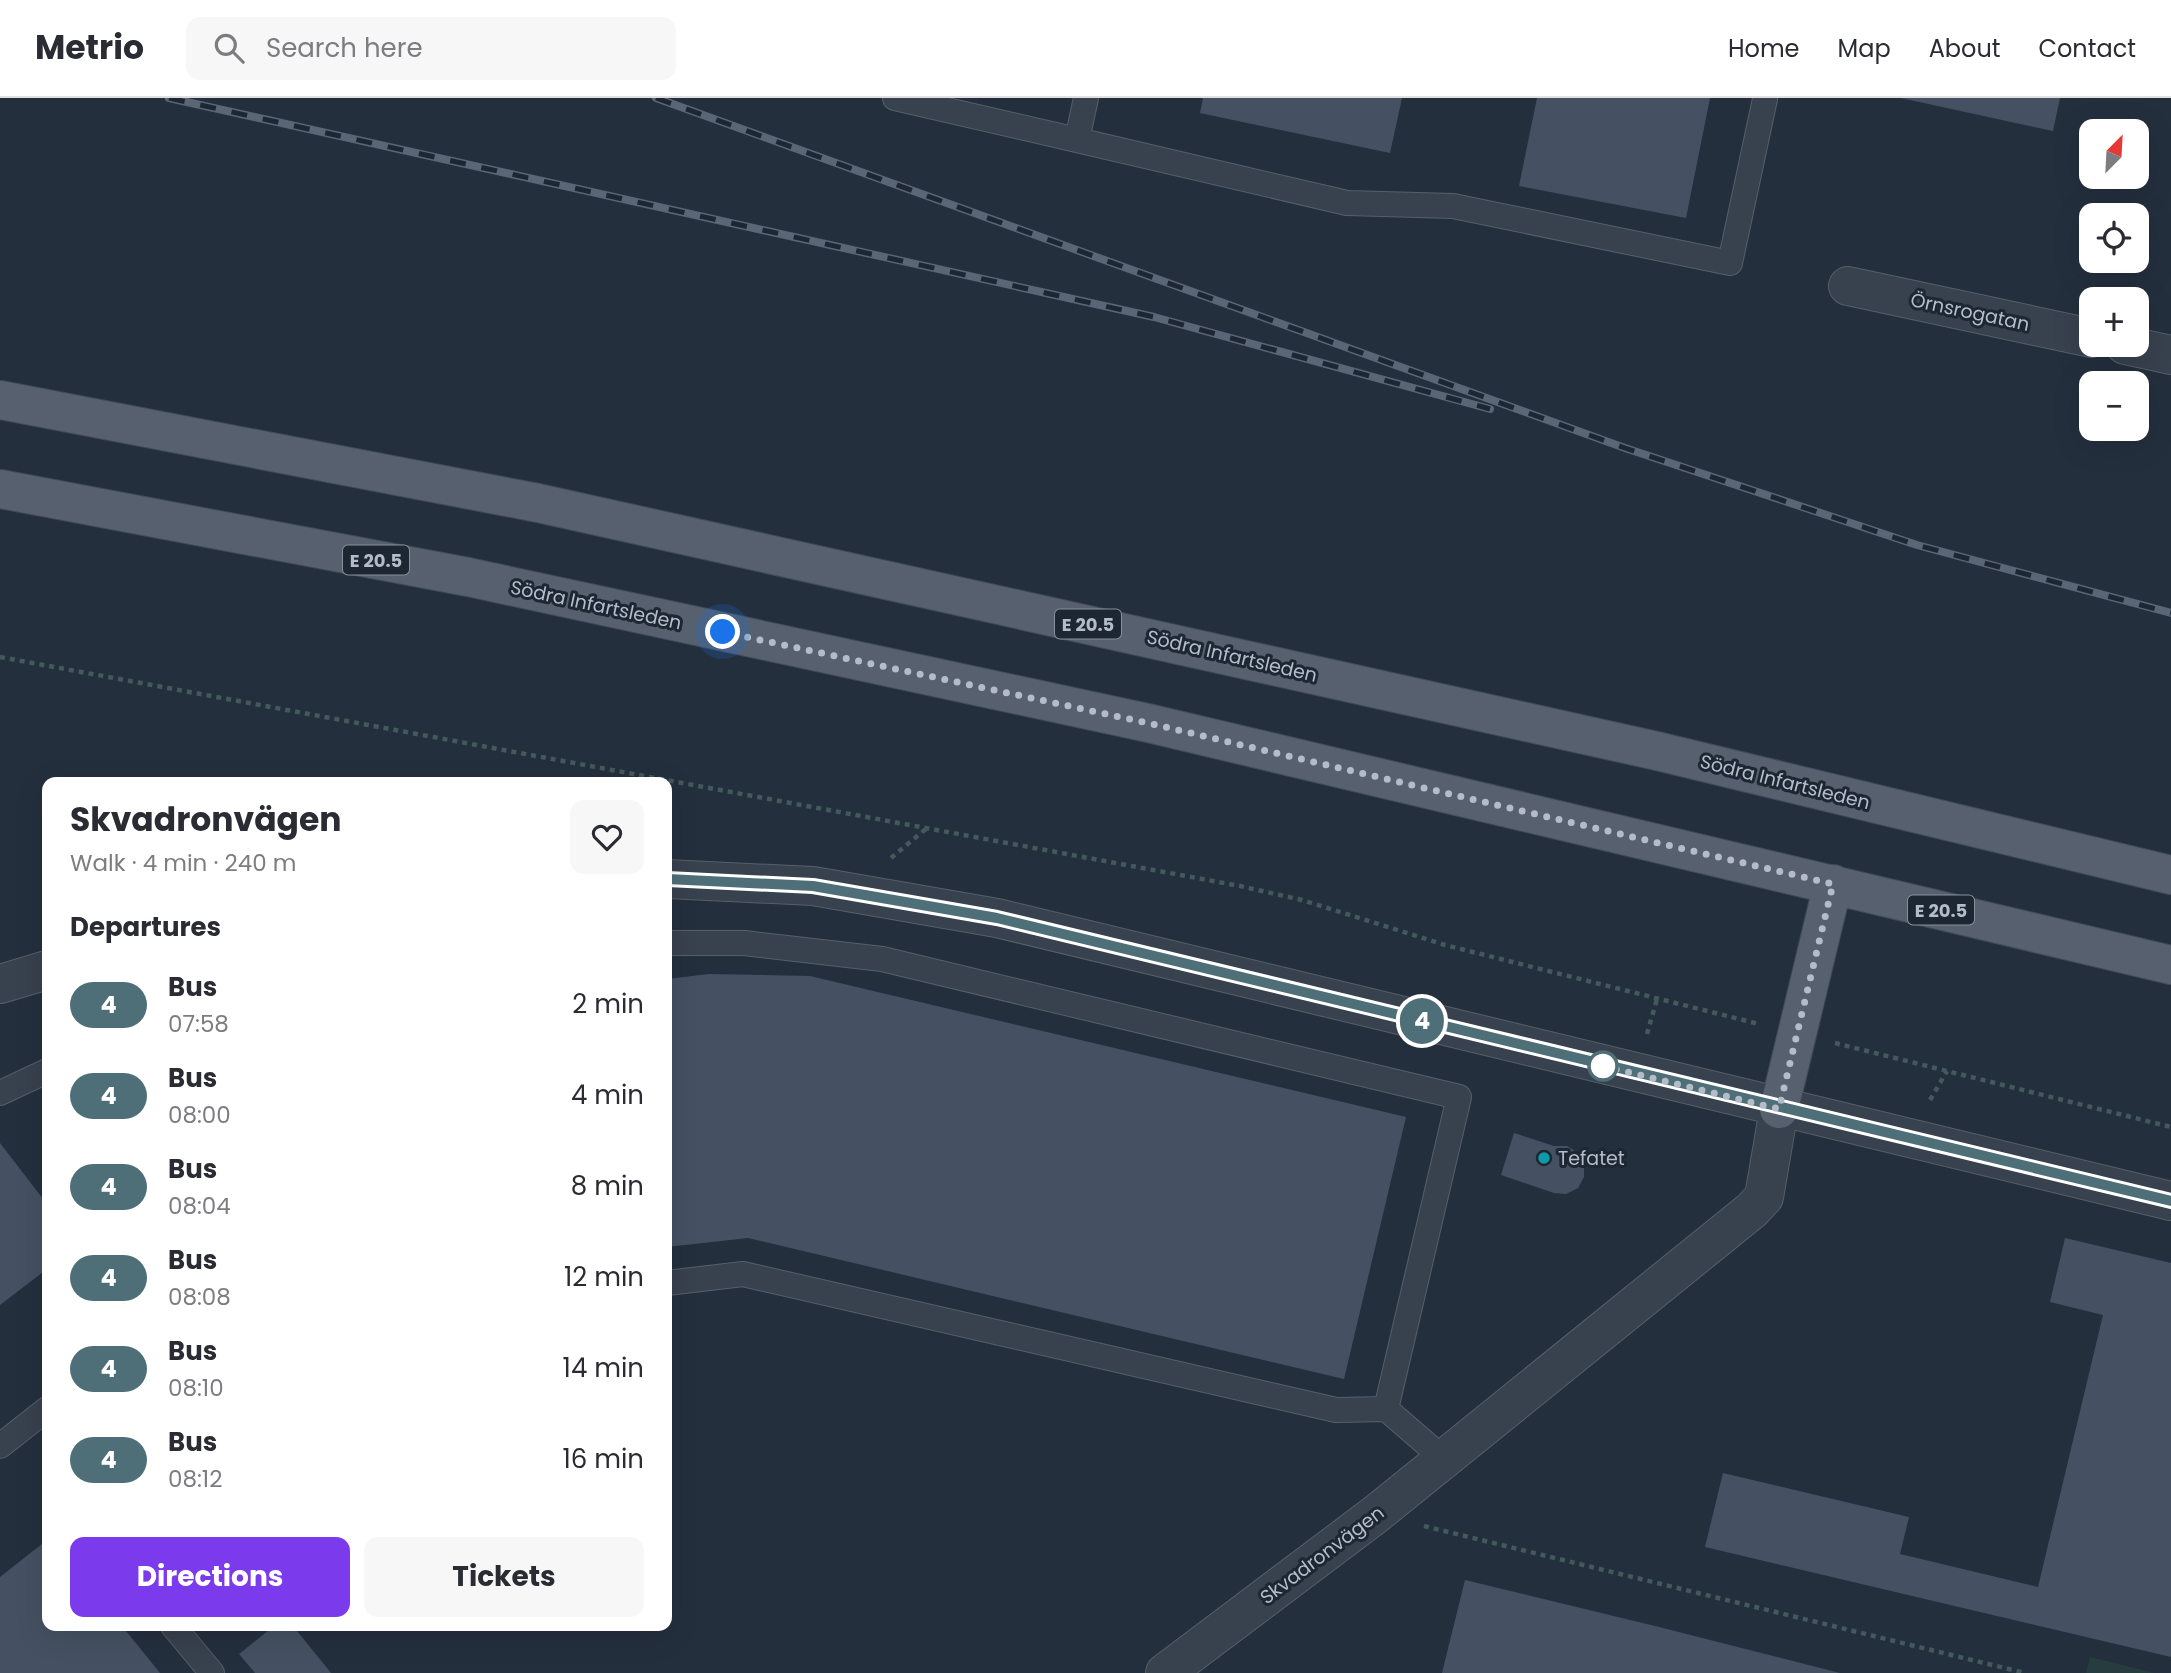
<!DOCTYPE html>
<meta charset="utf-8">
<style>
body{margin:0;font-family:Poppins,sans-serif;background:#f7f7f7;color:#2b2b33;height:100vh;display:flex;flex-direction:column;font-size:26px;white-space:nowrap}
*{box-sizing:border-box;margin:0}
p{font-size:23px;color:#7c7c81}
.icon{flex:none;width:38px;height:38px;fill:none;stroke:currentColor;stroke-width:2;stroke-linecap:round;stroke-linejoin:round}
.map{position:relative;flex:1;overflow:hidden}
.side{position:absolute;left:42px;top:679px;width:630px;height:854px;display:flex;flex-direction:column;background:#fff;border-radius:14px;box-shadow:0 7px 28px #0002}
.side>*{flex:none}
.badge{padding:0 14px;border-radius:23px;font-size:24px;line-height:46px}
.needle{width:46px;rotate:24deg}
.buttons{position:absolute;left:2079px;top:21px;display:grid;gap:14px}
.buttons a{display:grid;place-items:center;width:70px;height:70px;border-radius:14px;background:#fff;box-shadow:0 7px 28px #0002;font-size:35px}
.you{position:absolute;width:35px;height:35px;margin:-18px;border:5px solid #fff;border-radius:50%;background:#1a73e8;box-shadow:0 0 0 10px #1a73e833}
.map>.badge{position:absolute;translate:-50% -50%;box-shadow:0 0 0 4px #fff}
h2{padding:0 28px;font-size:26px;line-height:63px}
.round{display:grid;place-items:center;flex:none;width:74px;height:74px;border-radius:14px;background:#f7f7f7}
.overview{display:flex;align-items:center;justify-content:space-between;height:119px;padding:0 28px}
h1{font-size:33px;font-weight:700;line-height:52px}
.action{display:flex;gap:14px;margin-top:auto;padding:14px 28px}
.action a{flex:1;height:80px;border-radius:14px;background:#7c3aed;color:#fff;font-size:28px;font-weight:700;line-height:80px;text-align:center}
.action a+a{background:#f7f7f7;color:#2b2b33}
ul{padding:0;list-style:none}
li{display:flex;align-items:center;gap:21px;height:91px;padding:0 28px}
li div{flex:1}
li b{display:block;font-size:26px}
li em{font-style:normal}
li .badge{min-width:77px;font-weight:700;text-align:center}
header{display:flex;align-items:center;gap:42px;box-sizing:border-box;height:98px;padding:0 35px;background:#fff;border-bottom:2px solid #e1e1e2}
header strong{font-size:33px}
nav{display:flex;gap:38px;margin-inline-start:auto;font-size:24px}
.search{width:490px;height:63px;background:#f7f7f7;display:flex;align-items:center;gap:18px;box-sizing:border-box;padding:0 24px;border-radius:14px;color:#7c7c81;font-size:26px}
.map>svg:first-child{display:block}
.park{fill:#263c3f}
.building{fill:#455162}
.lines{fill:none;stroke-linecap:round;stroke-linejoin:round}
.service-casing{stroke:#565f6c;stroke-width:26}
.minor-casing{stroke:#565f6c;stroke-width:40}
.tertiary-casing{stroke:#565f6c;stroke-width:40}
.primary-casing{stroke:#414a57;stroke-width:40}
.path{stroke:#44595c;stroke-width:4.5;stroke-dasharray:5 5;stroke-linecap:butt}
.service{stroke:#38414e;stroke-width:24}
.minor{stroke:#38414e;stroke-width:38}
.tertiary{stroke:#38414e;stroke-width:38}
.primary{stroke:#56606e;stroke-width:38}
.rail-casing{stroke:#5a6575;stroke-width:8}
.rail{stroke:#1d2633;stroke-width:5;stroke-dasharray:16;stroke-linecap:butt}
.line-casing{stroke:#fff;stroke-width:16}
.line{stroke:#4f6f78;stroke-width:10}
.walk{stroke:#b4bcc9;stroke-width:7;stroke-dasharray:0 12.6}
.stop-dot{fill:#fff;stroke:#4f6f78;stroke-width:3.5}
.culture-dot{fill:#0f9aa8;stroke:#1d2633;stroke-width:2.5}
.labels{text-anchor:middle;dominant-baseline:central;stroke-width:6;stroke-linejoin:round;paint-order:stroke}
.shield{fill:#1d2633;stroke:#878f9c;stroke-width:2}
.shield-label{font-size:18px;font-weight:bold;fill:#b4bcc9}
.street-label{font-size:19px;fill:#b4bcc9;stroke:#1d2633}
.poi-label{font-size:19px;fill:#b4bcc9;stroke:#1d2633;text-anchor:start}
</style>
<header>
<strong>Metrio</strong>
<div class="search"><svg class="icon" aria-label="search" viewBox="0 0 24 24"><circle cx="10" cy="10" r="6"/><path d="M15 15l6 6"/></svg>Search here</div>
<nav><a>Home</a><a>Map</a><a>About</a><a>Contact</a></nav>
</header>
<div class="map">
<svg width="2171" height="1575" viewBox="0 0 2171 1575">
<rect width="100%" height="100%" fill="#242f3e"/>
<path class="park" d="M2090,1559L2154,1575H2086Z"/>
<path class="building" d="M1203,0H1402L1390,55L1200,15Z
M1537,0H1710L1686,120L1519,88Z
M1901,0H2060L2053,33Z
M709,876L810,878L1406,1019L1344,1281L748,1140L667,1149V881Z
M1514,1035L1554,1048H1567L1578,1055L1584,1066V1079L1578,1090L1566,1096L1554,1095L1501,1077Z
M0,1045L47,1106V1171L0,1207Z
M2065,1140L2171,1165V1559L1705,1449L1723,1375L1909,1419L1900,1456L2038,1489L2103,1217L2050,1204Z
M47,1442V1528H122L160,1575H0V1479Z
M1465,1482L1659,1529L1840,1575H1442Z
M274,1528H293L331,1575H255L239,1556Z"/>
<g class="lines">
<g class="service-casing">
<path id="service" d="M895,0L1077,42L1086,0
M1077,42L1347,105L1453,108L1730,165L1765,1
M667,845H744L882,861L1459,999L1386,1311L1445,1362
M0,995L47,973
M667,1185L743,1176L1336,1312L1386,1311
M0,1348L47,1311
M173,1528L212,1575"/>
</g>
<g class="minor-casing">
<path id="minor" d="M1848,188L2091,240
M2125,247L2171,257
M1165,1575L1376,1416L1752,1112L1764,1099L1779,1011"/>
</g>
<g class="tertiary-casing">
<path id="tertiary" d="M667,781L813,788L997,820L2171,1103
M0,886L47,872"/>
</g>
<g class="primary-casing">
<path id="primary" d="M0,302L538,405L1657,653L2171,777
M0,391L468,479L1148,625L2171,867
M1779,1011L1833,786"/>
</g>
<path class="path" d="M0,559L1240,788L1302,802L1445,847L1759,926
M891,760L927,730
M1647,936L1657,901
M1835,945L2171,1029
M1930,1002L1947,973
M1424,1428L2025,1575"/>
<use href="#service" class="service"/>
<use href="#minor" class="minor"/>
<use href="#tertiary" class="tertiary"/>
<use href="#primary" class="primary"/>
<g class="rail-casing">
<path id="rail" d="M169,0L1154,219L1490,311
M656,0L1625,350L1917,447L2171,515"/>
</g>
<use href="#rail" class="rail"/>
</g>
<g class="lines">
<g class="line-casing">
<path id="line" d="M667,781L813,788L997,820L2171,1103"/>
</g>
<use href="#line" class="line"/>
<path class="walk" d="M723,534L1148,625L1833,786L1779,1011L1603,968"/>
</g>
<circle class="stop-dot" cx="1603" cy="968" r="14"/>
<circle class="culture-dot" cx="1544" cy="1060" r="7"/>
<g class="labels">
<g class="shield">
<rect x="343" y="447.5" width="66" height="29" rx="5"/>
<rect x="1055" y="511.5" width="66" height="29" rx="5"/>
<rect x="1908" y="797.5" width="66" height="29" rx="5"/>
</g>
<g class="shield-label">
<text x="376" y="462">E 20.5</text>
<text x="1088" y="526">E 20.5</text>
<text x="1941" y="812">E 20.5</text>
</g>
<g class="street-label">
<text transform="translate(1970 214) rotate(12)">Örnsrogatan</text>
<text transform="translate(596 507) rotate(12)">Södra Infartsleden</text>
<text transform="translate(1232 558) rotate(13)">Södra Infartsleden</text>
<text transform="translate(1785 684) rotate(14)">Södra Infartsleden</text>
<text transform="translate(1322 1457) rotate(-37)">Skvadronvägen</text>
</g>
<g class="poi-label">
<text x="1558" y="1060">Tefatet</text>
</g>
</g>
</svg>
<div class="buttons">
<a><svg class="needle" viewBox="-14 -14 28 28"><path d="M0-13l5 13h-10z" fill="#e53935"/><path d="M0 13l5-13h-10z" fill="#7c7c81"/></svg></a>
<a><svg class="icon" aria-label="locate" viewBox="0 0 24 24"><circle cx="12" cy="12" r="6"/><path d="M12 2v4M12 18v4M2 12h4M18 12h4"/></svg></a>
<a>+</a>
<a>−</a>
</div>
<div class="you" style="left:723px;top:534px"></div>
<b class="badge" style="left:1422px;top:923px;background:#4f6f78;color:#fff">4</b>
<section class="side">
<div class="overview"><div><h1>Skvadronvägen</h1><p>Walk · 4 min · 240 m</p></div><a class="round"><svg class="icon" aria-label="heart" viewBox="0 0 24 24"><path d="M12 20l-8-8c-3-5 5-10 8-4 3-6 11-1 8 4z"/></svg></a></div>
<h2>Departures</h2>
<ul>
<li><span class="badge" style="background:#4f6f78;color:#fff">4</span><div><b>Bus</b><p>07:58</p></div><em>2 min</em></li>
<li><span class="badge" style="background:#4f6f78;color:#fff">4</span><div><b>Bus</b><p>08:00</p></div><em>4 min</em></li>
<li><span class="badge" style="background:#4f6f78;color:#fff">4</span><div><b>Bus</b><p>08:04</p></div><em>8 min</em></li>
<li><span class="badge" style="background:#4f6f78;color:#fff">4</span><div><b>Bus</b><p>08:08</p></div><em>12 min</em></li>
<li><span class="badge" style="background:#4f6f78;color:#fff">4</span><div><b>Bus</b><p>08:10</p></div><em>14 min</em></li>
<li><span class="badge" style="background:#4f6f78;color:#fff">4</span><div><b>Bus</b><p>08:12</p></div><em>16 min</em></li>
</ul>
<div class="action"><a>Directions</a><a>Tickets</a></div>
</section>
</div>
